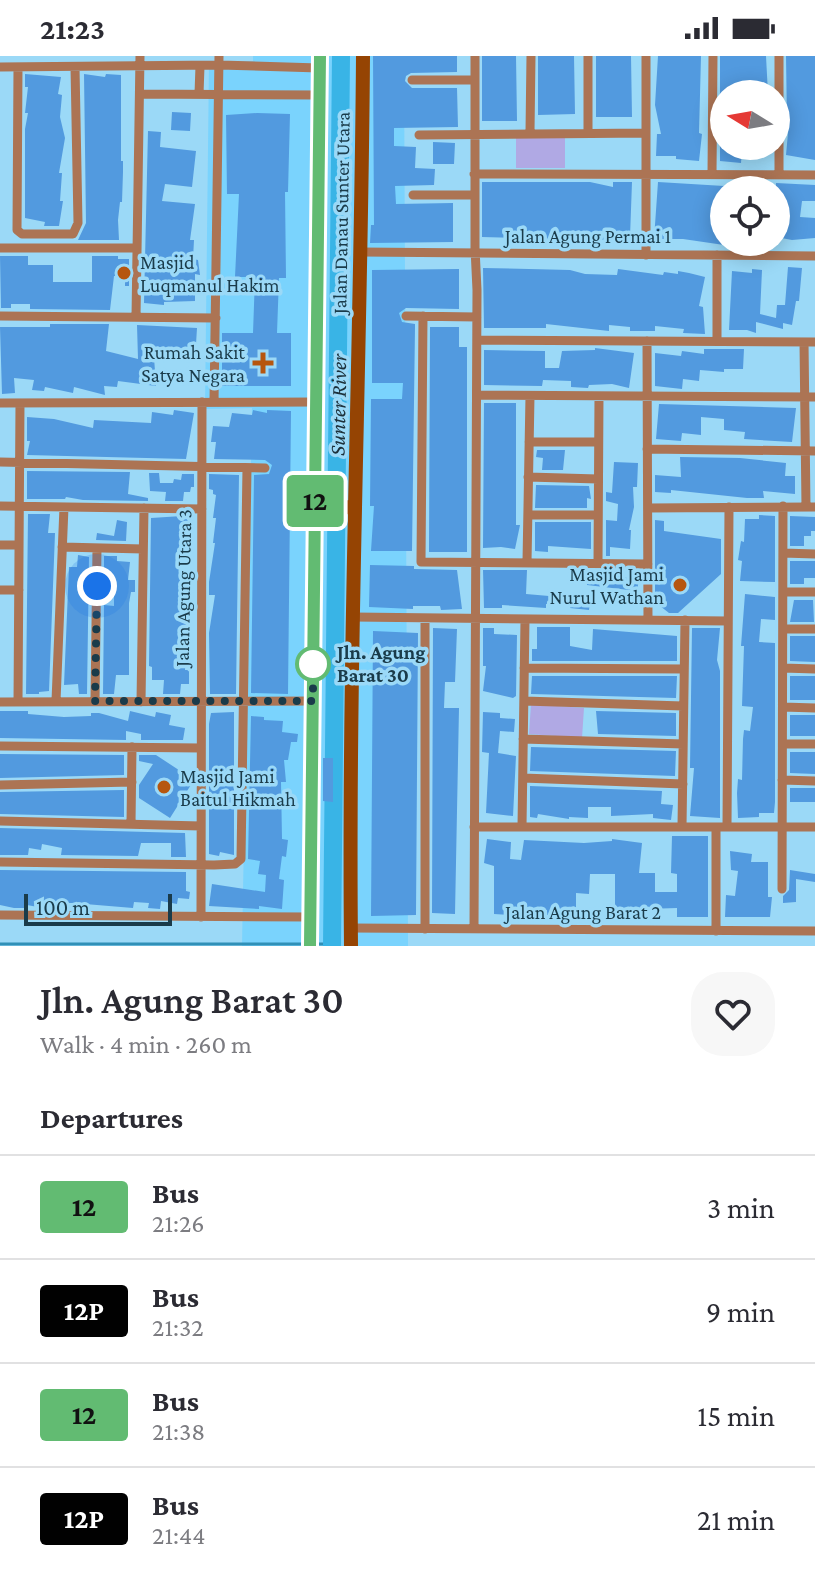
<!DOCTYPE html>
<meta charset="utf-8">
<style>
body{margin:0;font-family:"Crimson Pro",serif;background:#f7f7f7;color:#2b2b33;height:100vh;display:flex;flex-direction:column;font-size:30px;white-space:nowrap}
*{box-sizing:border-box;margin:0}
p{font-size:26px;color:#7c7c81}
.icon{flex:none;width:44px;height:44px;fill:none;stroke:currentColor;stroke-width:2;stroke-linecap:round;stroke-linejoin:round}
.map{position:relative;height:890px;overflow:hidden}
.details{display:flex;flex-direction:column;background:#fff;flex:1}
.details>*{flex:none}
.badge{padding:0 16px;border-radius:6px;font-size:28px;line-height:52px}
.needle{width:52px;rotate:281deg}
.buttons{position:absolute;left:710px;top:24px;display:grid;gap:16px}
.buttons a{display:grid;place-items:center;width:80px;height:80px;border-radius:50%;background:#fff;box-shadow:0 4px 20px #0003;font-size:40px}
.scale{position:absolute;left:24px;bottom:20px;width:148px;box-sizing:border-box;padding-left:8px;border:4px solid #1a3b4a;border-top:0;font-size:22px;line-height:28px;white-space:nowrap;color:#1a3b4a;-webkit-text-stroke:6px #9bd9f7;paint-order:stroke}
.you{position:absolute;width:40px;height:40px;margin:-20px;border:6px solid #fff;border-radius:50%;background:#1a73e8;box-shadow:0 0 0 12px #1a73e833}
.map>.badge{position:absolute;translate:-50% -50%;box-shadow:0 0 0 4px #fff}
h2{padding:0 40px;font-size:30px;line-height:72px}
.round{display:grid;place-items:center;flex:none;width:84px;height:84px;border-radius:32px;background:#f7f7f7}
.summary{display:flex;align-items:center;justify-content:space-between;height:136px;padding:0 40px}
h1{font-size:38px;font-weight:600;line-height:60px}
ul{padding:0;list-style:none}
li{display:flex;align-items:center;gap:24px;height:104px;padding:0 40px;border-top:2px solid #e1e1e2}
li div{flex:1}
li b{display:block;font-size:30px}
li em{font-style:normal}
li .badge{min-width:88px;font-weight:700;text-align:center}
.status{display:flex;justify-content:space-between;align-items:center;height:56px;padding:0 40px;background:#fff;direction:ltr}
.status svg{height:22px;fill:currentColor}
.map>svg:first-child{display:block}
.built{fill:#7ad3fd}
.green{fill:#b0a9e4}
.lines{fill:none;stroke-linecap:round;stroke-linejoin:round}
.stream{stroke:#3090b7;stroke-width:3}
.river{stroke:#39b4e6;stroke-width:18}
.building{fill:#529adf}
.street{stroke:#ac7454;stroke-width:9}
.secondary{stroke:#954403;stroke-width:14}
.line-casing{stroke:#fff;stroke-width:18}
.line{stroke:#62bb72;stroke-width:12}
.walk{stroke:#1a3b4a;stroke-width:8;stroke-dasharray:0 14.4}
.poi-dot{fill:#b6560f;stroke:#9bd9f7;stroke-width:3}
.stop-dot{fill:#fff;stroke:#62bb72;stroke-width:4}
.labels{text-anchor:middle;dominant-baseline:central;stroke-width:7;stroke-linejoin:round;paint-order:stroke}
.street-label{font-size:20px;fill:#1a3b4a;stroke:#9bd9f7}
.poi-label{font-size:20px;fill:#1a3b4a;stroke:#9bd9f7;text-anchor:start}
.stop-label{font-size:20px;font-weight:bold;fill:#1a3b4a;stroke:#9bd9f7;text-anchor:start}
.water-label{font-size:22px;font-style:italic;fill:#1c303a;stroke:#9bd9f7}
</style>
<div class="status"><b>21:23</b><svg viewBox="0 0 49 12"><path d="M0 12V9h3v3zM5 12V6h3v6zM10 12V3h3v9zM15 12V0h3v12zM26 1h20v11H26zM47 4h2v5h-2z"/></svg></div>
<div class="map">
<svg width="815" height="890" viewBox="0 0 815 890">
<rect width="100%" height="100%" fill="#9bd9f7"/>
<path class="built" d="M253,0H404L408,890H242L252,352L205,353L209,6L253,5Z"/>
<path class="green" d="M516,81H565V112H516Z
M531,648L584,652L582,682L529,678Z"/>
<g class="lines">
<path class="stream" d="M0,888H304
M316,888H333"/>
<path class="river" d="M332,890L341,0"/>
</g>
<path class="building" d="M373,0H457V16L411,17L406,20L405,25L412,32H457L458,71L394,72V90L416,91L415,112L435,113L434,129L395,130L396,148L453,147V186L370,187L371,169H374Z
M482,0H516L517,65H482Z
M538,0H574L575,58L538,59Z
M596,0H631L632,61H596Z
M658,0H701L699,77L702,78L699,105L676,103V100H656L657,78H661L655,49Z
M720,0H766L768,38H720Z
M786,0H815V104L786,99L789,66H787Z
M25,18L61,21L58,38L62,39L60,61L65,82L59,117H62L60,145H63L59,170H44L45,166L25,162V73L28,57H25L28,31H25Z
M84,18L105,21L106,18L121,19V105H123V116L122,146H120L118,164L119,184H78L86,167Z
M172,56L191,57L190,75L171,74Z
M257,57L290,58L288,136H285L286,222H279L277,277H291V330H222V277H253L255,221H235L239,138H227L226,59Z
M148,75L161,76L160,91L196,95L192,131L165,128L162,145L195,148L190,184H194L193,203L198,204L200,219L195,218V245L164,246V249L144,247Z
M433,86L455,87L454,108H433Z
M720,90H764L762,100L742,94L741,107L720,105Z
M482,126H590L613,131V126H632L630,181L604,180V184L482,181Z
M658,126L724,130V189L683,183H654Z
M776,127L815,129V145H802L800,161L815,162V182L792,184L776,181Z
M0,200H28V209H53V226H92V200H118V203H129V230H125V221L114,220L110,254L30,253V248H11V252H1Z
M788,211L802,212L799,245H796L792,269L783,267V273L756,266V277L747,274H729L732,215L752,217V213L762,214L760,258L776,262L777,249H785Z
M483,212L570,214L585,218L617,219L618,213L663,219L664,216L678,218V215L689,217L705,221L699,250L703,251L705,278L683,277L684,273L655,270V275H630V271L609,269V275L546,268V272H484Z
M459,213V253L406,252L399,257L402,266L415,268V271L412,495H371L374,450H370L371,343H402L403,327H372V214Z
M50,268H109L106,295L138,303L137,269L197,272L195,304L154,301L156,330L118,325L117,331L104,330L105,339L74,331L73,337L45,331L44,335L32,334L34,324L14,322L15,337L2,338L0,271H50Z
M430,271H459V291H467V496H429Z
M595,292L634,297L629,332L612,328L589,329L588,332L571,331V325L543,324L542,330L484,329V294L545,295V312H559L562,295L595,294Z
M704,293H744L743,313H724V316L700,314L699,325L683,323L682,333L655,330V297L681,300L682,295L704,298Z
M484,347H516V469H520L515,493L501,491L483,492Z
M659,348L796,352L792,386L744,383L745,376L724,374V363L701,361V379L682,377L681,385L656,383Z
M174,354L194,357L186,403L27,399L30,385H27V361L54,363L93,372L94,364L151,367L152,356L173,359Z
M253,354L267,357V354L291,355L288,638L251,637L254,419L269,418L272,409L265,404L214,403L216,386H211L213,370L229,371L232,357L252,359Z
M537,394H565L563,414H542L543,402L536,401Z
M680,401L740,402L786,407L785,420H795V438L763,435L764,442H747L671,434V437L655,436V419L681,421Z
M614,406L638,407L637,431H633L634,451L629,474H631L630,493L610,491V500H606V464L617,465L618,448L606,445V436L612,437Z
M27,415L130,416L128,438L148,442V445L83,444L66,441L65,443H27Z
M149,417H159L160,427H173L174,423L181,424L182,418H194V431H191L190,436H184L183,445H165L166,436L150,435Z
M209,418L239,419L236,638H210L209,577L215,539H209V526L215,487H213L216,462H213L216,439L213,438V434L209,433Z
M536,429L589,430L591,443L587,442V452H535Z
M28,458H50L48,477H55L49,635L39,636V638H26Z
M759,459L775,460V526L740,525L742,505L738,504L741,485L744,486L745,463H759Z
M182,460H193V481H186L188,509H185L183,522V541H191V561H186L185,614H189V628H181L180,638H163L164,624H152V611L149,610L151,462Z
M790,460L815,461V475H811V480H804V490H790Z
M117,464L127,466L126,485L96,484L97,477L114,480Z
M655,464L664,465V475L721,483V518L678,557H669L655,546Z
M535,466H591V493L548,490V496L535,495Z
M78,499L89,501L87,638H79L78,628L64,629L69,511H77Z
M104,500H117V505L130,506L128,524H135V536H131L129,547V619H116L114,638H103L104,549L114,550V525L104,524Z
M790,505H815V522H804V528H790Z
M370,509L414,510V513L457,514L462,553L441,554L440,550H413V553L369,551Z
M483,514H527L526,538L549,540V536H566L591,540L589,554L570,552V548H546V552L502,549V552H484Z
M569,515H610L609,519L639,523L637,535L587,529L588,522L568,520Z
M745,538L775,541V564L761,563L759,586L775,587V746L774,757H759V761L738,762L737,737L738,723L742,724L743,683L744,674L750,675L753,651L742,650L744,590H741Z
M794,544H813L814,566H790Z
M537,571H570V590L592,594L593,573L677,580V605H532V593H537Z
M433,572L457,573L455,626H445L444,652H459L455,858L432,857Z
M483,572H494V578L517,579L516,640L513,642L483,635L486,610H483Z
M692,572H720L717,604L720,615V762L690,760L694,712H690Z
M373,575L418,577L416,859L371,860Z
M790,580H815V606L790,605Z
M532,620H677L676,642L531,638Z
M790,620H815V644H790Z
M0,655H28V658L64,661L91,660V657H99L128,665L130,655L155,661L156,656L171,659L169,669L185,672L183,684H141V678L126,675V684L0,682Z
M596,655L676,657V680L598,678Z
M234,656V799L220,796L219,800L209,798V668L211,657Z
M483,656L500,657V662L515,663L514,676L500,675L498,697L516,700L513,760L486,757L489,697L482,696Z
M790,659H815V680H790Z
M251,660L264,661V664L283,665L282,676L298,678L297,686H291L288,704H284L286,726H281L282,783L288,784L286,801L282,800L279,823L284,824L282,853L259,850V853L209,850L212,828L265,836L266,819L258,818L260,805L248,803Z
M531,691L676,695L675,720L530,715Z
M790,696H815V718L790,717Z
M0,698L124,699V719L0,722Z
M139,699H156L194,724L170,762L139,742V729L153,708L139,705Z
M323,702H333V746L323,745Z
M530,730L662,735L661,748L673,749L671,764L653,762V758L611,760V751H588V762L569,761V763L538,758L537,762L530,761Z
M790,732H815V746H790Z
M124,734V761L0,758V736Z
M0,772L185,777L186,801H171V787H141L138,800L61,799L62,792L42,788L41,794L29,792L28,799H0Z
M672,780H708V861H677V852L615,854V818H590L589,838L576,837V852L591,853V862L547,859V854L527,853V860L494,858V810L484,807L487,783L511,786L510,803L521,804L524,784L584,787L612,785V783L642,787L639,817H655V836H677V818L671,817Z
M730,795L752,798L751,806H768V841H772L770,861H725L726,839L735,840L738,815L731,814Z
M0,814L186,816V835L190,836L189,843L178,842L177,848L161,845L160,853L148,852L149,847L134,846L133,852L73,847H60L59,851L44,848L43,852L27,849V852H14L0,849Z
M790,814L815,818V826L796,823V846L783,847V840L789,834Z"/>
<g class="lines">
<path class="street" d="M646,0V199
M0,11L219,9L319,12
M18,11L17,174L22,178H73L78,167L75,11
M412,24H475
M140,38L319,39
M199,38L200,10
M530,76L531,0
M588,76V0
M419,79L646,77
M474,118L815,119
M712,118L713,0
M779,118V0
M413,139H474
M0,192H137
M361,196L815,200
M717,199V285
M0,260L216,262
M406,260L477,261
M423,260L421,506L648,508
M136,261L140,0
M477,284L815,286
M647,285L648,564
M804,286L806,451
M477,339L815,341
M214,346L219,0
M0,347L316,346
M529,386H598
M647,393L815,395
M0,406L265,412
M528,421L598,423
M0,450L202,453
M648,452L815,451
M528,459H598
M0,489H19
M62,491L143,493
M783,497L815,498
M527,506L530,340
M598,507L599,340
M0,534H19
M783,536H815
M353,561L728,565
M783,573H815
M524,612L684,613
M783,612L815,613
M56,645L64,451
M95,645L97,492
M524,645L683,650
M0,646L313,645
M18,646L20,347
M141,646L144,452
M783,651L815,652
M523,683L683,688
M783,688H815
M0,690L201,692
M523,722L683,728
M782,724L815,725
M0,729L132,726
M0,765L201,770
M131,768L132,691
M474,771H815
M522,771L525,563
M682,771L685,564
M716,771V875
M727,771L729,451
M0,806L214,809L235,808L241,803L247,412
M782,833L783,450
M0,859L310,861
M201,861L202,346
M351,872L815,875
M425,873V562
M474,873L477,234L475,192V0"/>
<path class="secondary" d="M315,452L355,451
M310,890L320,0
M351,890C348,593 361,297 363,0"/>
</g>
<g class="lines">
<g class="line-casing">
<path id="line" d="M310,890L320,0"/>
</g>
<use href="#line" class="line"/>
<path class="walk" d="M97,530L95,645H313V601V608"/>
</g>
<g class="poi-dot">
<circle cx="124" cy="217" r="8"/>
<path d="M259 295h8v8h8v8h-8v8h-8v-8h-8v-8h8z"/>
<circle cx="680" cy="529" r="8"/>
<circle cx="164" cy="731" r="8"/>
</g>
<circle class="stop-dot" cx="313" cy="608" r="16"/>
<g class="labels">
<g class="street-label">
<text transform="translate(341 157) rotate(-89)">Jalan Danau Sunter Utara</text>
<text x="588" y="180">Jalan Agung Permai 1</text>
<text transform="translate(183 532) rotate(-89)">Jalan Agung Utara 3</text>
<text x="583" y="856">Jalan Agung Barat 2</text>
</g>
<g class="poi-label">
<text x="140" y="206">Masjid<tspan x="140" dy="23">Luqmanul Hakim</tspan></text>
<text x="245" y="296" text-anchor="end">Rumah Sakit<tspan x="245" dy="23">Satya Negara</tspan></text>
<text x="664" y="518" text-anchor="end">Masjid Jami<tspan x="664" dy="23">Nurul Wathan</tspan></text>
<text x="180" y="720">Masjid Jami<tspan x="180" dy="23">Baitul Hikmah</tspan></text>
</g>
<g class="stop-label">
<text x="337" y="596">Jln. Agung<tspan x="337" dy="23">Barat 30</tspan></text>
</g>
<g class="water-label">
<text transform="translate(338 349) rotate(-89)">Sunter River</text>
</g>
</g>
</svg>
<div class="buttons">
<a><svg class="needle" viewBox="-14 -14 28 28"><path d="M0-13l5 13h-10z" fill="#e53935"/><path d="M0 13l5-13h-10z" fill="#7c7c81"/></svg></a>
<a><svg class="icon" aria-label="locate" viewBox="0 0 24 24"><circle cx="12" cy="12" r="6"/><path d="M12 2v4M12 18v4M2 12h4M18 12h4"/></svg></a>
</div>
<div class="scale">100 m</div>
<div class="you" style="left:97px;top:530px"></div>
<b class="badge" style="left:315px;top:445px;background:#62bb72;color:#111">12</b>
</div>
<section class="details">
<div class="summary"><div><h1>Jln. Agung Barat 30</h1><p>Walk · 4 min · 260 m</p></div><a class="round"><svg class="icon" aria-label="heart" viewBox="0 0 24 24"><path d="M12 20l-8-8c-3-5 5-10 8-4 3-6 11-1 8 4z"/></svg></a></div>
<h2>Departures</h2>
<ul>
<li><span class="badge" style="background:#62bb72;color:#111">12</span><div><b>Bus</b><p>21:26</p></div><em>3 min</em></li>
<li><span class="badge" style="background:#010101;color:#fff">12P</span><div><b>Bus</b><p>21:32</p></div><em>9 min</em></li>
<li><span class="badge" style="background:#62bb72;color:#111">12</span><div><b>Bus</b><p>21:38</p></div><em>15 min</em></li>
<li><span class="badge" style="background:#010101;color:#fff">12P</span><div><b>Bus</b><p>21:44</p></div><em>21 min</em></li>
</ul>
</section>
